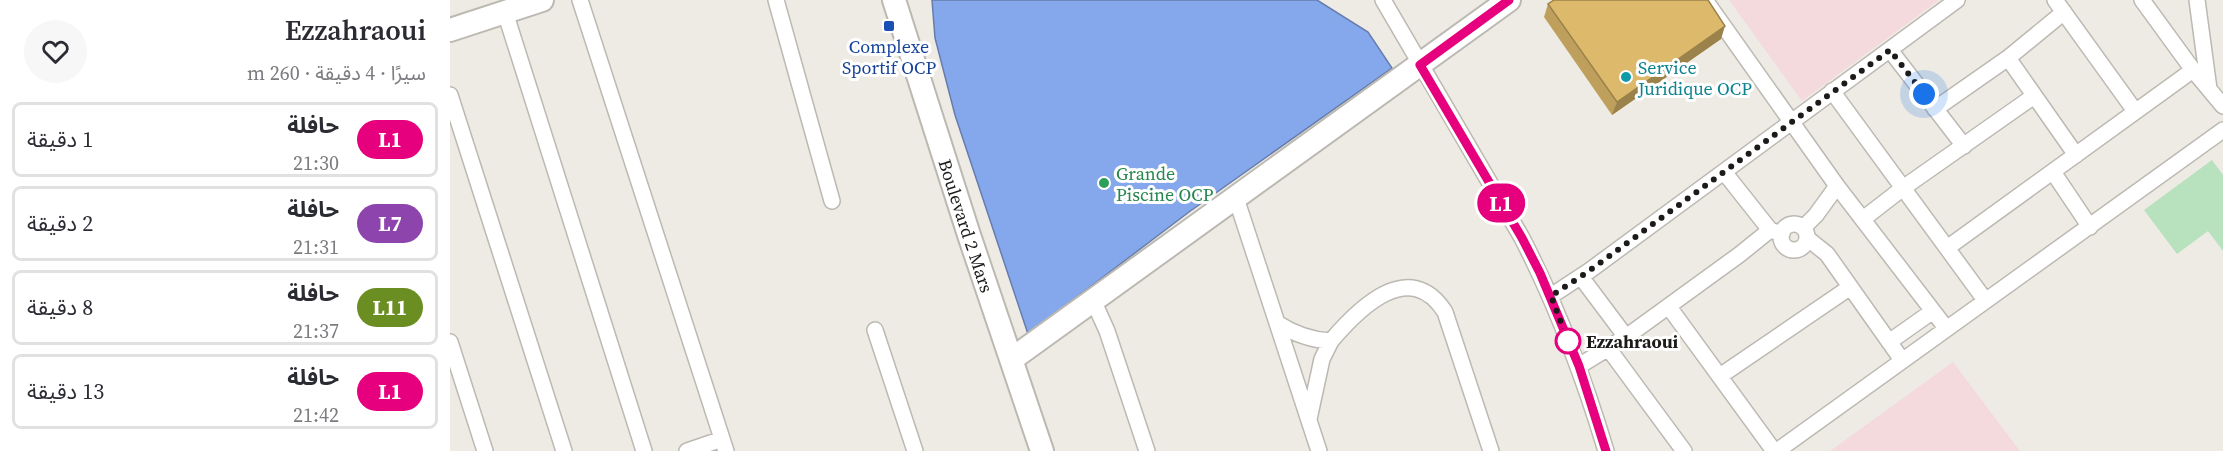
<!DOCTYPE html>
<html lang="ar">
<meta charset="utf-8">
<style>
body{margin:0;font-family:"Source Serif 4","Noto Sans Arabic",serif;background:#f7f7f7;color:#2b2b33;direction:rtl;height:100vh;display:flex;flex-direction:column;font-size:22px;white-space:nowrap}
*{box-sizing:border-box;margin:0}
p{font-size:20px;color:#7c7c81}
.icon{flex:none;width:33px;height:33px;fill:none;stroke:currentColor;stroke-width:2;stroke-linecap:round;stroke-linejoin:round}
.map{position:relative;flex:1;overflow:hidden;direction:ltr}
.drawer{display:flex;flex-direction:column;background:#fff;width:450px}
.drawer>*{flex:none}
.badge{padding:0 12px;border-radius:20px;font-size:21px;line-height:39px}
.you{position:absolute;width:30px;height:30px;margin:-15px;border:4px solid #fff;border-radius:50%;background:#1a73e8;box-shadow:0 0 0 9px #1a73e833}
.map>.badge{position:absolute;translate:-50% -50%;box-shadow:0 0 0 3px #fff}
.round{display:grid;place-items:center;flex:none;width:63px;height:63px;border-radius:32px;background:#f7f7f7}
.headline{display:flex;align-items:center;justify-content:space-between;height:102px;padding:0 24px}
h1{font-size:28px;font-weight:600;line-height:45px}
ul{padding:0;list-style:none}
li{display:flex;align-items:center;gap:18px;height:75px;margin:0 12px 9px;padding:0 12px;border:3px solid #e1e1e2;border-radius:9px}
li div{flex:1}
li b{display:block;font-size:22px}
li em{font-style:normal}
li .badge{min-width:66px;font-weight:700;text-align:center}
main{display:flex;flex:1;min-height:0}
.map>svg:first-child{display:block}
.education{fill:#f4d9dd}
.green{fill:#b8e1be}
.water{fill:#85a7eb;stroke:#667dac;stroke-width:1.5}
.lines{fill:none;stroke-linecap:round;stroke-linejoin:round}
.street-casing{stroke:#bcb9b2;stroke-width:18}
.secondary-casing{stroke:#bcb9b2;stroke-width:26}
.street{stroke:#fff;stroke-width:15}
.secondary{stroke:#fff;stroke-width:22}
.wall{fill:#bea05c}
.shaded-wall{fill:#9b824b}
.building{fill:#ddba6b;stroke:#9b824b;stroke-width:1.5}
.line-casing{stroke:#fff;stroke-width:14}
.line{stroke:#e6007e;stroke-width:9}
.walk{stroke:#1c1b19;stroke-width:6;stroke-dasharray:0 10.8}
.transit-dot{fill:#1a4fb4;stroke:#fff;stroke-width:2}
.culture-dot{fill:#0f9aa8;stroke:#fff;stroke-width:2}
.leisure-dot{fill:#2e9e5b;stroke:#fff;stroke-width:2}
.stop-dot{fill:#fff;stroke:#e6007e;stroke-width:3}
.labels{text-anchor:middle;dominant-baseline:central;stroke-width:6;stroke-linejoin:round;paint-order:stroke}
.transit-label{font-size:18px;fill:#164399;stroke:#fff}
.culture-label{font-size:18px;fill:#0d838f;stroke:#fff;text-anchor:start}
.leisure-label{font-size:18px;fill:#27864d;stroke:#fff;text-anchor:start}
.street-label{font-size:18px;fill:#1c1b19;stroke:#fff}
.stop-label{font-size:18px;font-weight:bold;fill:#1c1b19;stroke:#fff;text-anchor:start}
</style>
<main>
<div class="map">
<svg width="1773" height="451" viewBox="0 0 1773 451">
<rect width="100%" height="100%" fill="#eeebe4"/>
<path class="education" d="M1279,0H1489L1352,101Z
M1503,362L1570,451H1380Z"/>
<path class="green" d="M1762,160L1773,175V251L1758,231L1727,254L1694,210Z"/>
<path class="water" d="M482,0H867L918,32L942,68L739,212L578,334L505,115L485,38Z"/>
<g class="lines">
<g class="street-casing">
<path id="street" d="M130,0L276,451
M326,0L382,201
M933,0L1072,238C1107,306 1134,378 1156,451
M1255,0L1387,186L1496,328
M1605,0L1685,111
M1692,0L1743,70L1773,106
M1747,0L1759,89
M55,12L194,451
M1440,50L1514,146
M1558,58L1626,155
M1382,91L1535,300
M0,95L114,451
M1485,109L1558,58L1614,12
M1274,172L1320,230
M1603,172L1640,227
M786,198L869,451
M1413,219L1453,188L1584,96
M1331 237a13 13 0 1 1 26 0a13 13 0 1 1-26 0Z
M1353,228L1366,215L1387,186
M1357,238L1377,254L1452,360
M1497,248L1743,70
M1131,277L1176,337
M1101,296L1139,271L1507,0
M643,300L657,331L697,451
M1219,307L1324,451
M827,323C844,334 860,340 881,341C909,308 960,257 995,312L1041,451
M425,330L465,451
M0,342L35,451
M1439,342L1483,311
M1158,348L1234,451
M1129,366L1176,337L1289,255L1320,230L1332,234
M1270,376L1399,288
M859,419L872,359L881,341
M237,451L272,439
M1327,451L1773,130"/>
</g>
<g class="secondary-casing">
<g id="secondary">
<path id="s1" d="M444,0L519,235L592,451"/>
<path d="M0,30L92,0"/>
<path d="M562,359L1059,0"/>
</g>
</g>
<use href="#street" class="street"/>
<use href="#secondary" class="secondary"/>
</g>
<path class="wall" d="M1098,4L1271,39L1162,115L1094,17Z"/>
<path class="shaded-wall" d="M1275,26L1271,39L1162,115L1167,102Z"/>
<path class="building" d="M1104,0H1258L1275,26L1167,102L1098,4Z"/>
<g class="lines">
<g class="line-casing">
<path id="line" d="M1059,0L970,65L1072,238L1090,273L1129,366L1156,451"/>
</g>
<use href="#line" class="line"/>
<path class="walk" d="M1118,341L1101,296L1139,271L1440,50L1474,94"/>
</g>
<rect class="transit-dot" x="433" y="20" width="12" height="12" rx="3"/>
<circle class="culture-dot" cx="1176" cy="77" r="6"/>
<circle class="leisure-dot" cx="654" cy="183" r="6"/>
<circle class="stop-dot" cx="1118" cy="341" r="12"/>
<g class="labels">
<g class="transit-label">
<text x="439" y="46">Complexe<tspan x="439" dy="21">Sportif OCP</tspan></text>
</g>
<g class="culture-label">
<text x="1188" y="67">Service<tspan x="1188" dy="21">Juridique OCP</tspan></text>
</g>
<g class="leisure-label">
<text x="666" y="173">Grande<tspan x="666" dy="21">Piscine OCP</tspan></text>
</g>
<g class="street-label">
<text stroke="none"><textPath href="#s1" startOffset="237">Boulevard 2 Mars</textPath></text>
</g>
<g class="stop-label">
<text x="1136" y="341">Ezzahraoui</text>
</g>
</g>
</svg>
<div class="you" style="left:1474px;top:94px"></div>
<b class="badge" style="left:1051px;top:203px;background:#e6007e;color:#fff">L1</b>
</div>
<section class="drawer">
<div class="headline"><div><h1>Ezzahraoui</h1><p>سيرًا · 4 دقيقة · 260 m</p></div><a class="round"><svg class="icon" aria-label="heart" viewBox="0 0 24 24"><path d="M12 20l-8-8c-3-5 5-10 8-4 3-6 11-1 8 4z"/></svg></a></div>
<ul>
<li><span class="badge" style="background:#e6007e;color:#fff">L1</span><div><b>حافلة</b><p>21:30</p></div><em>1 دقيقة</em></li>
<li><span class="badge" style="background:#8e44ad;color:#fff">L7</span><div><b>حافلة</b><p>21:31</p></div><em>2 دقيقة</em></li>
<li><span class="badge" style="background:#6b8e23;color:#fff">L11</span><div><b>حافلة</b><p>21:37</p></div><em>8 دقيقة</em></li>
<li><span class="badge" style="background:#e6007e;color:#fff">L1</span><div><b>حافلة</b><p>21:42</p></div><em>13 دقيقة</em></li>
</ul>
</section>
</main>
